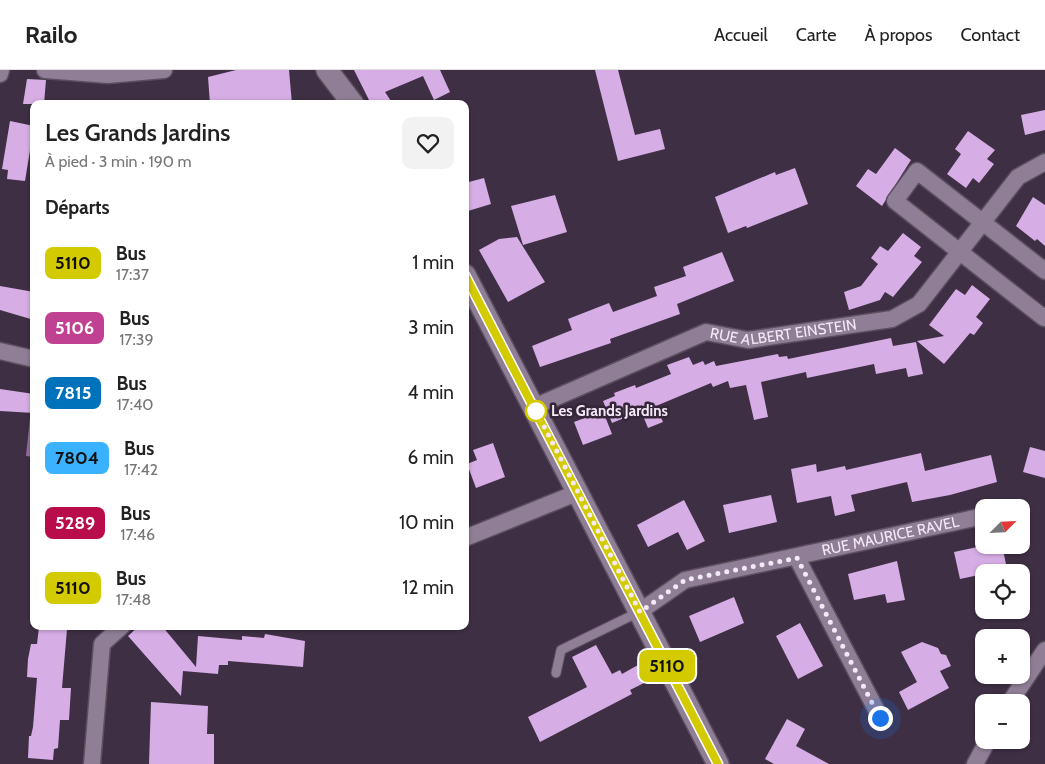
<!DOCTYPE html>
<html lang="fr">
<meta charset="utf-8">
<style>
body{margin:0;font-family:Cabin,sans-serif;background:#f2f2f2;color:#222;height:100vh;display:flex;flex-direction:column;font-size:19px;white-space:nowrap}
*{box-sizing:border-box;margin:0}
p{font-size:16px;color:#767676}
.icon{flex:none;width:28px;height:28px;fill:none;stroke:currentColor;stroke-width:2;stroke-linecap:round;stroke-linejoin:round}
.map{position:relative;flex:1;overflow:hidden}
.details{position:absolute;left:30px;top:30px;width:439px;height:530px;display:flex;flex-direction:column;background:#fff;border-radius:10px;box-shadow:0 1px 4px #0004}
.details>*{flex:none}
.badge{padding:0 10px;border-radius:8px;font-size:18px;line-height:32px}
.needle{width:32px;rotate:66deg}
.buttons{position:absolute;left:975px;top:429px;display:grid;gap:10px}
.buttons a{display:grid;place-items:center;width:55px;height:55px;border-radius:10px;background:#fff;box-shadow:0 1px 4px #0004;font-size:25px}
.you{position:absolute;width:25px;height:25px;margin:-12px;border:4px solid #fff;border-radius:50%;background:#1a73e8;box-shadow:0 0 0 8px #1a73e833}
.map>.badge{position:absolute;translate:-50% -50%;box-shadow:0 0 0 2px #fff}
h2{padding:0 15px;font-size:19px;line-height:45px}
.round{display:grid;place-items:center;flex:none;width:52px;height:52px;border-radius:10px;background:#f2f2f2}
.summary{display:flex;align-items:center;justify-content:space-between;height:85px;padding:0 15px}
h1{font-size:24px;font-weight:600;line-height:38px}
ul{padding:0;list-style:none}
li{display:flex;align-items:center;gap:15px;height:65px;padding:0 15px}
li div{flex:1}
li b{display:block;font-size:19px}
li em{font-style:normal}
li .badge{min-width:55px;font-weight:700;text-align:center}
header{display:flex;align-items:center;gap:30px;box-sizing:border-box;height:70px;padding:0 25px;background:#fff;border-bottom:1px solid #e0e0e0}
header strong{font-size:24px}
nav{display:flex;gap:28px;margin-inline-start:auto;font-size:18px}
.map>svg:first-child{display:block}
.water{fill:#966fa4}
.building{fill:#d6ade5}
.lines{fill:none;stroke-linecap:round;stroke-linejoin:round}
.service-casing{stroke:#5b4e5f;stroke-width:11}
.minor-casing{stroke:#5b4e5f;stroke-width:19}
.tertiary-casing{stroke:#5b4e5f;stroke-width:24}
.service{stroke:#8f7e96;stroke-width:9}
.minor{stroke:#8f7e96;stroke-width:16}
.tertiary{stroke:#8f7e96;stroke-width:21}
.line-casing{stroke:#fff;stroke-width:11}
.line{stroke:#d4ca00;stroke-width:8}
.walk{stroke:#f4eaf7;stroke-width:5;stroke-dasharray:0 9}
.stop-dot{fill:#fff;stroke:#d4ca00;stroke-width:2.5}
.labels{text-anchor:middle;dominant-baseline:central;stroke-width:5;stroke-linejoin:round;paint-order:stroke}
.street-label{font-size:15px;fill:#f4eaf7;stroke:#342539}
.stop-label{font-size:15px;font-weight:bold;fill:#f4eaf7;stroke:#342539;text-anchor:start}
</style>
<header>
<strong>Railo</strong>
<nav><a>Accueil</a><a>Carte</a><a>À propos</a><a>Contact</a></nav>
</header>
<div class="map">
<svg width="1045" height="694" viewBox="0 0 1045 694">
<rect width="100%" height="100%" fill="#3e2f44"/>
<path class="water" d="M30,348L34,349V387L26,386Z"/>
<path class="building" d="M236,0H289L292,34H210L208,7Z
M354,0H440L450,22L434,30L423,6L385,22L393,34H371Z
M595,0H618L635,65L660,59L665,79L618,91Z
M27,9L46,10L44,34H23Z
M1045,40V60L1025,65L1021,45Z
M10,51L34,56L25,111L7,109L8,100L2,99Z
M968,61L995,80L987,89L994,94L979,113L973,108L966,118L947,104L961,84L955,79Z
M895,78L911,90L882,136L856,116L868,99L876,104Z
M795,98L808,134L747,158L746,156L728,163L715,127L775,102L776,105Z
M484,108L491,134L468,141L465,113Z
M555,125L567,162L523,175L511,136Z
M1033,127L1045,135V176L1037,169L1035,171L1016,156Z
M903,163L921,177L914,186L922,192L893,227L885,222L880,230L849,240L844,222L861,216L878,194L871,188L880,176L888,181Z
M517,167L545,212L508,232L479,180L499,169Z
M722,182L734,211L677,234L680,244L610,269L611,273L540,297L532,276L572,260L568,249L609,233L613,242L657,226L654,217L686,206L683,197Z
M972,215L990,229L976,247L983,253L974,265L970,263L944,294L917,271L944,266L929,255L956,219L965,225Z
M0,216L34,222V250L0,240Z
M891,268L893,276L916,272L923,304L908,307L906,298L876,304L874,294L807,308L806,302L761,312L768,347L754,350L746,315L730,318L728,311L713,317L711,313L656,336L663,352L648,358L641,341L612,353L603,331L615,326L614,323L635,315L636,318L671,304L667,295L689,287L693,295L703,291L705,295L714,291L716,296L778,284L779,287L787,286L788,289Z
M0,319L34,324V343L0,341Z
M603,341L612,364L583,375L574,352Z
M493,373L505,407L476,418L467,394L477,390L473,380Z
M1030,377L1045,381V408L1023,402Z
M921,383L925,401L991,385L997,412L950,425L912,432L907,412L851,425L855,441L835,446L831,426L797,433L791,399L816,394L817,402L845,396L846,400Z
M771,425L777,452L729,463L723,435Z
M684,430L705,471L687,480L678,462L648,477L637,455Z
M987,475H1002L1007,499L960,509L954,482Z
M897,491L905,530L887,533L885,524L854,530L848,504Z
M734,527L744,553L700,572L689,546Z
M800,553L823,596L798,609L776,566Z
M139,556H162L196,597L198,566L242,570V566L264,568L265,564L305,571L303,597L228,591V595H219L218,604L183,601L181,626L128,566Z
M39,557L67,559L62,618H71L69,650H60L58,678L54,679L53,690L28,688L29,666H31L33,657L37,608L27,607L28,589L31,574H37Z
M922,572L938,578L941,584L946,585L951,596L940,601L949,618L908,640L899,622L917,612L901,582Z
M596,575L612,604L620,600L622,604L638,595L646,612L630,620L632,624L540,672L528,647L587,617L572,587Z
M151,632L208,636L207,664H214V694H149Z
M787,649L805,659L796,676L829,694H774L765,689Z"/>
<g class="lines">
<g class="service-casing">
<path id="service" d="M556,603L561,580L639,542"/>
</g>
<g class="minor-casing">
<g id="minor">
<path d="M45,0L108,5L164,0"/>
<path d="M0,4L1,0"/>
<path d="M1045,201L917,101L895,131L1044,248L1045,246"/>
<path d="M0,281L34,289"/>
<path id="s1" d="M534,337L706,262L748,270L892,249L919,234L1018,107L1045,92"/>
<path d="M465,468L579,422"/>
<path d="M797,488L880,647"/>
<path id="s2" d="M639,542L685,510L984,446"/>
<path d="M1010,632L1045,580"/>
<path d="M92,694L102,574L122,556"/>
<path d="M975,694L988,670"/>
</g>
</g>
<g class="tertiary-casing">
<path id="tertiary" d="M327,0L353,34
M465,205L718,694"/>
</g>
<use href="#service" class="service"/>
<use href="#minor" class="minor"/>
<use href="#tertiary" class="tertiary"/>
</g>
<g class="lines">
<g class="line-casing">
<path id="line" d="M465,205L718,694"/>
</g>
<use href="#line" class="line"/>
<path class="walk" d="M536,341L534,337L640,542L685,510L797,488L880,648"/>
</g>
<circle class="stop-dot" cx="536" cy="341" r="10"/>
<g class="labels">
<g class="street-label">
<text stroke="none"><textPath href="#s1" startOffset="266">RUE ALBERT EINSTEIN</textPath></text>
<text stroke="none"><textPath href="#s2" startOffset="266">RUE MAURICE RAVEL</textPath></text>
</g>
<g class="stop-label">
<text x="551" y="341">Les Grands Jardins</text>
</g>
</g>
</svg>
<div class="buttons">
<a><svg class="needle" viewBox="-14 -14 28 28"><path d="M0-13l5 13h-10z" fill="#e53935"/><path d="M0 13l5-13h-10z" fill="#767676"/></svg></a>
<a><svg class="icon" aria-label="locate" viewBox="0 0 24 24"><circle cx="12" cy="12" r="6"/><path d="M12 2v4M12 18v4M2 12h4M18 12h4"/></svg></a>
<a>+</a>
<a>−</a>
</div>
<div class="you" style="left:880px;top:648px"></div>
<b class="badge" style="left:667px;top:596px;background:#d4ca00;color:#111">5110</b>
<section class="details">
<div class="summary"><div><h1>Les Grands Jardins</h1><p>À pied · 3 min · 190 m</p></div><a class="round"><svg class="icon" aria-label="heart" viewBox="0 0 24 24"><path d="M12 20l-8-8c-3-5 5-10 8-4 3-6 11-1 8 4z"/></svg></a></div>
<h2>Départs</h2>
<ul>
<li><span class="badge" style="background:#d4ca00;color:#111">5110</span><div><b>Bus</b><p>17:37</p></div><em>1 min</em></li>
<li><span class="badge" style="background:#c04191;color:#fff">5106</span><div><b>Bus</b><p>17:39</p></div><em>3 min</em></li>
<li><span class="badge" style="background:#0072bc;color:#fff">7815</span><div><b>Bus</b><p>17:40</p></div><em>4 min</em></li>
<li><span class="badge" style="background:#3bb2ff;color:#111">7804</span><div><b>Bus</b><p>17:42</p></div><em>6 min</em></li>
<li><span class="badge" style="background:#b80c4b;color:#fff">5289</span><div><b>Bus</b><p>17:46</p></div><em>10 min</em></li>
<li><span class="badge" style="background:#d4ca00;color:#111">5110</span><div><b>Bus</b><p>17:48</p></div><em>12 min</em></li>
</ul>
</section>
</div>
